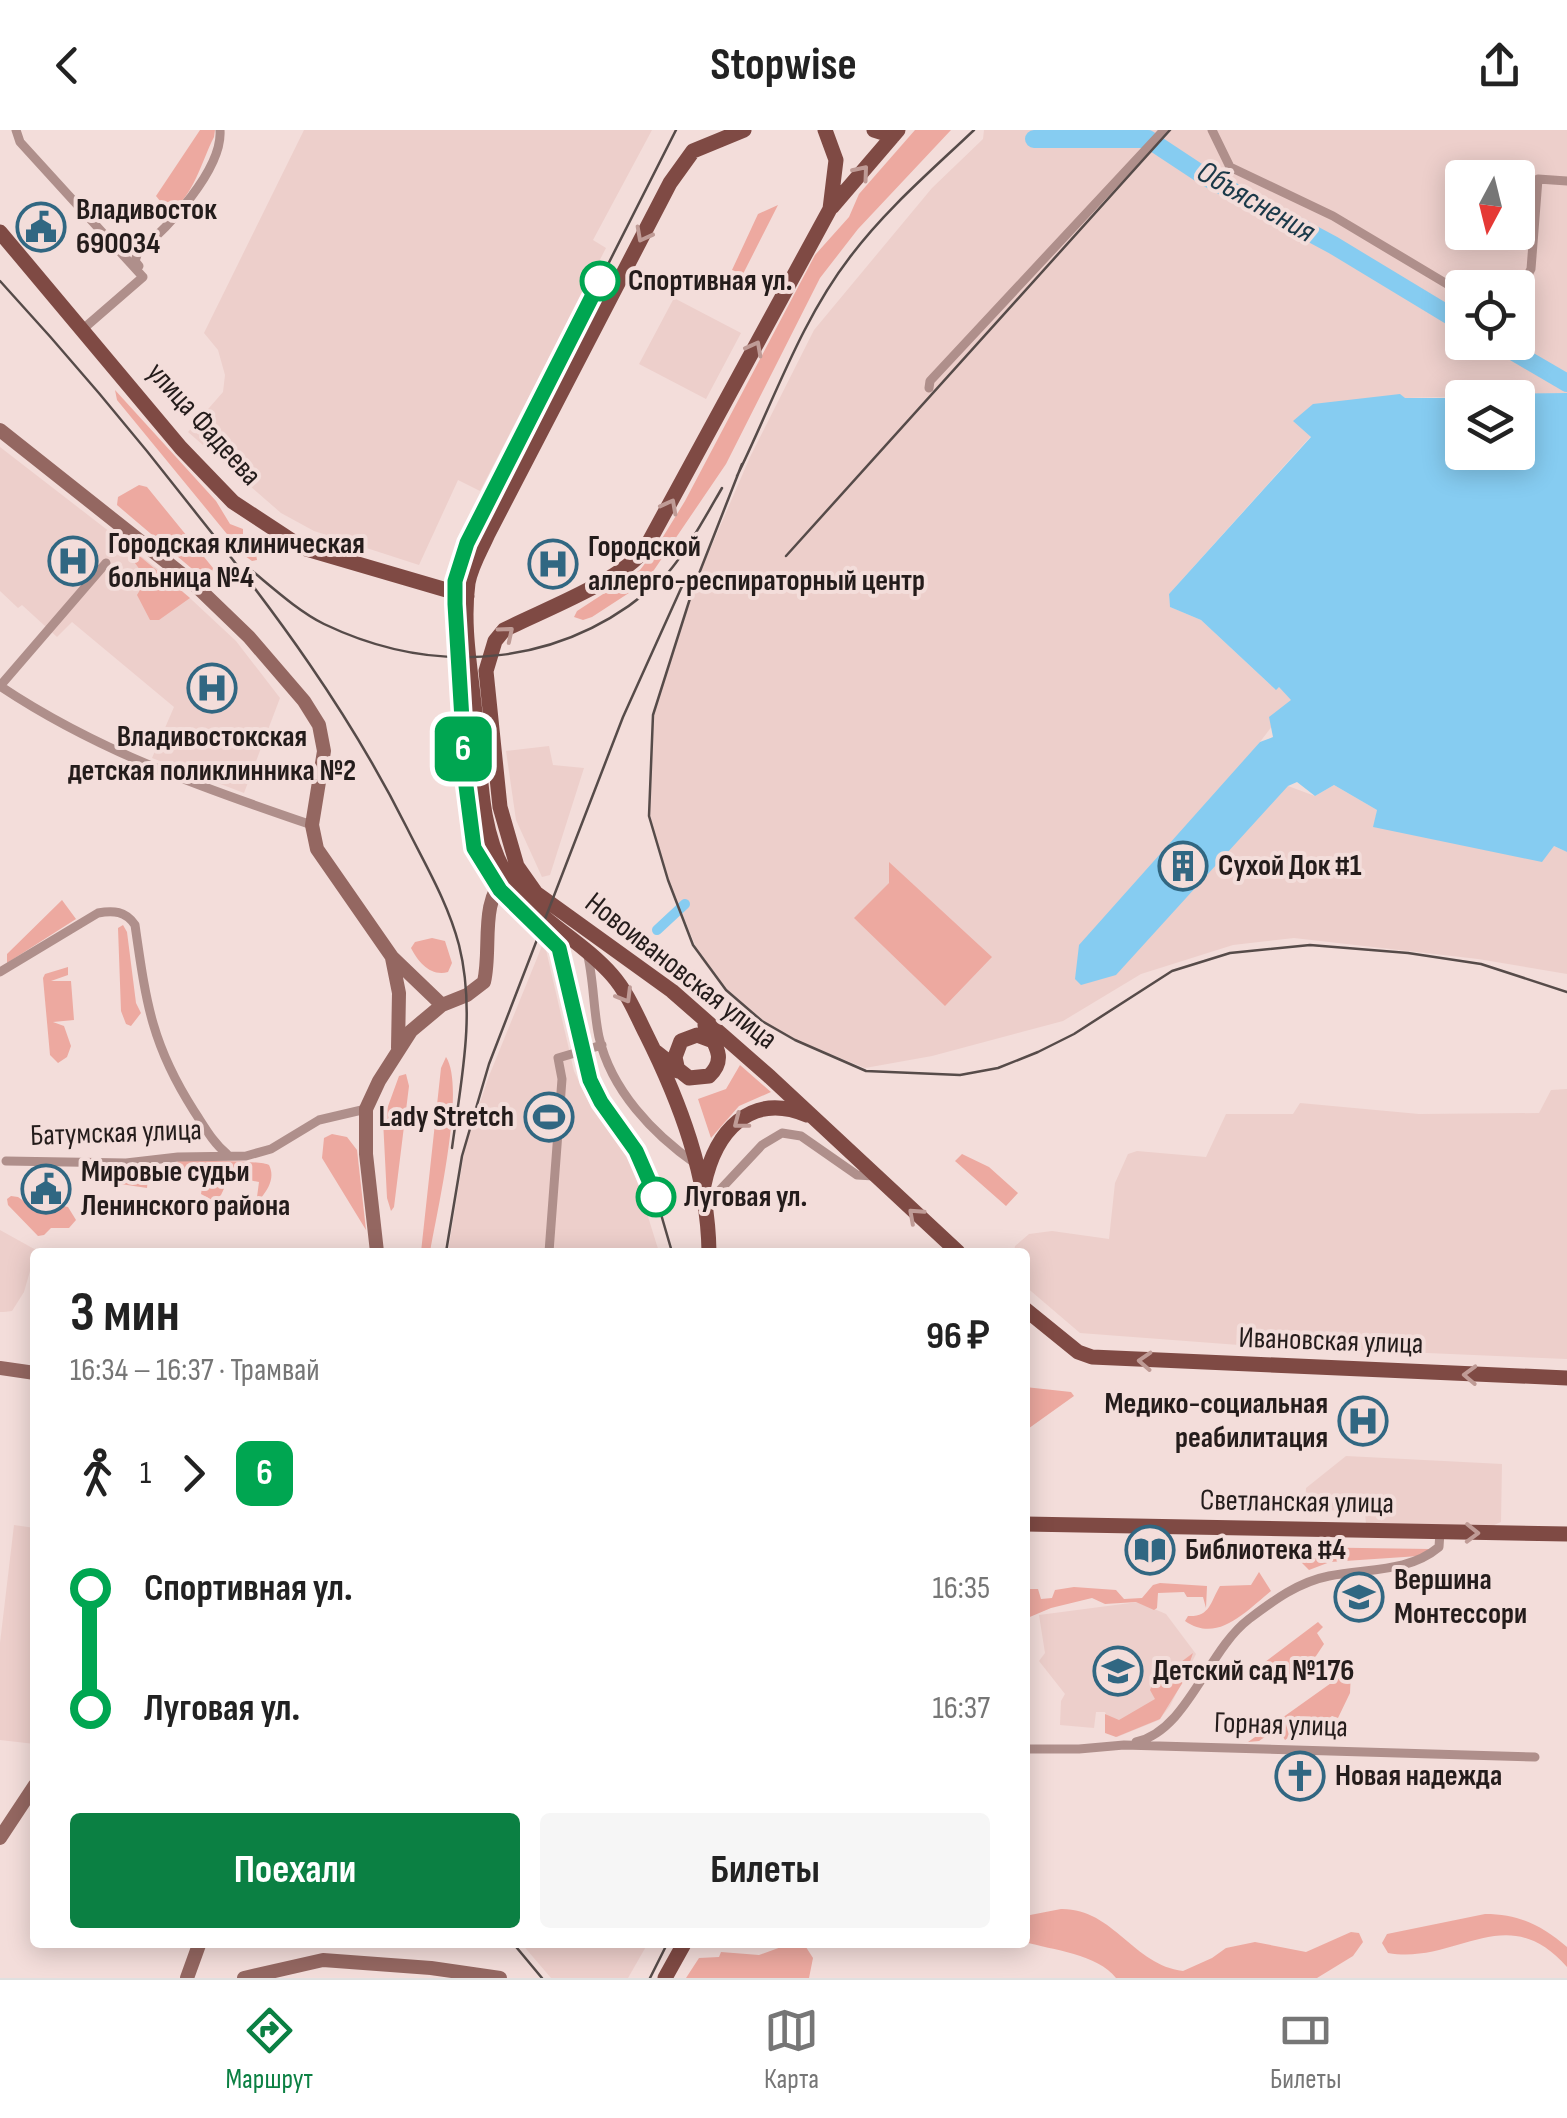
<!DOCTYPE html>
<html lang="ru">
<meta charset="utf-8">
<style>
body{margin:0;font-family:"Sofia Sans Condensed",sans-serif;background:#f6f6f6;color:#222;height:100vh;display:flex;flex-direction:column;font-size:38px;white-space:nowrap}
*{box-sizing:border-box;margin:0}
p{font-size:32px;color:#767676}
.icon{flex:none;width:55px;height:55px;fill:none;stroke:currentColor;stroke-width:2;stroke-linecap:round;stroke-linejoin:round}
.map{position:relative;flex:1;overflow:hidden}
.drawer{position:absolute;left:30px;top:1118px;width:1000px;height:700px;display:flex;flex-direction:column;background:#fff;border-radius:10px;box-shadow:0 5px 25px #0003}
.drawer>*{flex:none}
.badge{padding:0 20px;border-radius:15px;font-size:35px;line-height:65px}
.needle{width:65px;rotate:187deg}
.tools{position:absolute;left:1445px;top:30px;display:grid;gap:20px}
.tools a{display:grid;place-items:center;width:90px;height:90px;border-radius:10px;background:#fff;box-shadow:0 5px 25px #0003;font-size:50px}
.map>.badge{position:absolute;translate:-50% -50%;box-shadow:0 0 0 5px #fff}
.legs{display:flex;align-items:center;gap:15px;height:110px;padding:0 40px;font-size:32px}
.legs p{margin-inline-start:auto}
.summary{display:flex;align-items:center;justify-content:space-between;height:170px;padding:0 40px}
h1{font-size:55px;font-weight:700;line-height:75px}
.button{display:flex;gap:20px;margin-top:auto;padding:20px 40px}
.button a{flex:1;height:115px;border-radius:10px;background:#0b8043;color:#fff;font-size:40px;font-weight:700;line-height:115px;text-align:center}
.button a+a{background:#f6f6f6;color:#222}
ul{padding:0 40px;list-style:none}
li{display:flex;align-items:center;gap:35px;height:120px;font-size:38px}
li i{display:grid;place-items:center;width:15px;height:100%;margin:0 12px;background:currentColor}
li i::after{content:'';width:25px;height:25px;margin:-12px;border:8px solid;border-radius:50%;background:#fff}
li p{margin-inline-start:auto}
li:first-child i{background:linear-gradient(#0000 50%,currentColor 0)}
li:last-child i{background:linear-gradient(currentColor 50%,#0000 0)}
header{display:flex;justify-content:space-between;align-items:center;height:130px;padding:0 40px;background:#fff;font-size:45px;font-weight:700}
.tabs{display:flex;justify-content:space-around;align-items:center;height:140px;border-top:2px solid #e0e0e0;background:#fff;font-size:28px;color:#767676}
.tabs a{display:grid;justify-items:center;gap:5px}
.tabs .selected{color:#0b8043}
.map>svg:first-child{display:block}
.built{fill:#edcfcb;fill-rule:evenodd}
.green{fill:#eda9a0}
.water{fill:#86ccf1}
.lines{fill:none;stroke-linecap:round;stroke-linejoin:round}
.canal{stroke:#86ccf1;stroke-width:10}
.river{stroke:#86ccf1;stroke-width:18}
.minor{stroke:#af8f8b;stroke-width:9}
.secondary{stroke:#946761;stroke-width:14}
.primary{stroke:#7f4a44;stroke-width:15}
.tram{stroke:#564b49;stroke-width:2.5}
.rail{stroke:#564b49;stroke-width:2.5}
.oneway{stroke:#bf9b96}
.line-1-casing{stroke:#fff;stroke-width:22}
.line-1{stroke:#00a651;stroke-width:15}
.stop-1-dot{fill:#fff;stroke:#00a651;stroke-width:5}
.labels{text-anchor:middle;dominant-baseline:central;stroke-width:8;stroke-linejoin:round;paint-order:stroke}
.poi-label{font-size:30px;font-weight:bold;fill:#241c1b;stroke:#f3ddda;text-anchor:start}
.stop-label{font-size:30px;font-weight:bold;fill:#241c1b;stroke:#f3ddda;text-anchor:start}
.street-label{font-size:30px;fill:#241c1b;stroke:#f3ddda}
.water-label{font-size:32px;font-style:italic;fill:#1a3949;stroke:#f3ddda}
</style>
<header><svg class="icon" aria-label="back" viewBox="0 0 24 24"><path d="M15 5l-7 7 7 7"/></svg>Stopwise<svg class="icon" aria-label="share" viewBox="0 0 24 24"><path d="M12 15V3M7 8l5-5 5 5M5 13v7h14v-7"/></svg></header>
<div class="map">
<svg width="1567" height="1848" viewBox="0 0 1567 1848">
<rect width="100%" height="100%" fill="#f3ddda"/>
<path class="built" d="M304,0H652L593,110L606,118L480,361L458,350L419,435L314,401L281,383L188,302L223,262L225,245L218,220L204,203Z
M984,0H1567V263L1404,268L1311,306L1169,464L1170,477L1201,490L1275,559L1279,556L1292,570L1253,621L1288,656L1315,666L1334,655L1377,680L1374,697L1554,716L1567,722V844L1478,829L1294,808L1233,815L1141,844L1063,891L932,926L865,938L795,910L762,891L725,860L701,829L668,750L649,686L653,585L693,459L750,327L814,200L932,58L983,9ZM1462,48H1518V102H1462ZM1462,158H1518V212H1462Z
M674,168L741,203L706,269L639,234Z
M0,317L163,443L236,511L280,568L244,663L152,628L174,577L72,492L57,507L22,475L18,478L0,461Z
M549,616L553,635L584,638L550,745L542,747L516,690L506,621Z
M544,811L574,941L591,977L631,1032L659,1122H448L465,1017L489,946Z
M1567,959V1229L1239,1215L1080,1203L1025,1156V1122H1014L1015,1116L1029,1104L1052,1101L1109,1109L1115,1053L1128,1024L1137,1021L1206,1027L1226,984H1293L1300,973L1419,984L1539,983L1551,960Z
M0,1100L36,1120L24,1162L12,1181L4,1182H0Z
M1346,1326L1502,1334L1501,1392L1492,1396L1366,1394L1365,1382L1305,1379L1306,1358Z
M14,1395L35,1398V1614L0,1610V1513Z
M1138,1472L1166,1484L1196,1524L1170,1576L1159,1590L1117,1607L1105,1582H1096L1094,1598L1060,1595L1061,1571L1065,1564L1039,1531L1045,1523L1039,1485Z
M521,1813H648L628,1848H551Z"/>
<path class="green" d="M200,0H215L214,7C201,32 194,67 169,82L156,66Z
M915,0H951L858,99L820,148L726,334L654,440L635,459L592,487L583,490L574,487L577,481L640,440L653,423L685,371L815,125L849,87L859,64Z
M778,75L743,144L732,140L758,84Z
M115,260L216,371L230,394L243,399V411L256,424L257,430L252,431L245,426L117,270Z
M139,355L147,357L213,438L210,449H204L117,375L118,367Z
M131,419L190,468L159,490H150L137,465C149,448 140,438 127,424Z
M889,732L992,827L945,876L854,788L889,753Z
M62,770L76,789L7,833V824Z
M123,795L127,802L136,873L141,883L131,896L126,894L121,881L118,798Z
M432,808L445,811L452,833L448,842C431,847 418,832 411,818L415,812Z
M68,837V845L51,851H71L74,890L53,892L64,896L71,916L67,927L58,933L50,925L43,848L45,844Z
M446,927C466,957 437,1081 430,1122H421L441,938Z
M740,935L771,962L739,976L711,1008L698,969L726,959Z
M406,944L409,956L394,1077L391,1081L387,1068L383,990L399,946Z
M332,1004L347,1007L357,1020L366,1100L322,1028L324,1008Z
M962,1024L989,1037L1018,1063L1006,1076L955,1031Z
M178,1031C195,1031 259,1030 269,1035C275,1047 269,1058 261,1068L257,1067L259,1052L230,1046L221,1065L214,1071L201,1064L204,1044L175,1037Z
M147,1035L149,1037L147,1058L94,1050L89,1045L90,1036Z
M11,1066L18,1067L38,1081L58,1075L68,1077L76,1090L69,1098H51L44,1105L38,1106L8,1075L7,1069Z
M1025,1257L1071,1262L1074,1266L1025,1301Z
M1293,1418L1294,1417L1430,1419L1419,1426L1330,1432L1309,1440L1293,1424Z
M1259,1442L1271,1461C1246,1481 1218,1514 1185,1491L1188,1486C1210,1487 1210,1473 1220,1456L1251,1455Z
M1160,1453L1207,1456L1206,1478L1203,1467H1187L1184,1462L1158,1463L1157,1478L1154,1480L1136,1472L1105,1474L1092,1468L1051,1478L1025,1489V1459H1038L1041,1469L1052,1468L1055,1460L1074,1457L1116,1460L1124,1469L1142,1468L1153,1455Z
M1318,1492L1323,1497L1317,1503L1324,1514L1316,1526L1281,1555L1260,1544L1257,1538Z
M1193,1523L1183,1552L1160,1589L1116,1607L1105,1603V1584L1119,1590L1155,1569L1150,1560L1153,1553Z
M1348,1541H1351L1350,1563L1338,1588L1332,1586L1306,1603L1295,1587L1291,1590L1299,1600L1285,1610L1278,1598L1259,1611L1248,1612Z
M1061,1779C1113,1778 1133,1835 1183,1841L1212,1828L1226,1818L1255,1812L1306,1822L1351,1802L1359,1803L1363,1812L1353,1826L1317,1848H1116C1098,1824 1052,1820 1025,1812V1786Z
M1485,1784C1519,1784 1541,1795 1567,1817V1837C1506,1768 1458,1835 1388,1823L1382,1813L1387,1804Z
M795,1812L804,1814L813,1828L809,1848H686L699,1828L719,1827L721,1822L759,1825Z"/>
<path class="water" d="M1567,263V722L1554,716L1542,732L1373,697L1377,680L1334,655L1315,666L1297,652L1288,656L1116,845L1081,855L1075,849L1079,815L1260,612L1273,607L1269,587L1291,570L1279,557L1276,560L1201,490L1170,477L1169,464L1311,307L1293,291L1313,274L1400,264L1405,268H1462V322H1518V268L1491,267L1496,264Z"/>
<g class="lines">
<path class="canal" d="M657,800L685,774"/>
<path class="river" d="M1034,9H1148L1204,46L1333,115L1462,193
M1497,212L1567,253"/>
<path class="minor" d="M16,0L20,12L143,147
M1212,0L1230,37L1333,86L1462,163
M139,136L135,131L138,122C167,99 223,39 220,0
M1518,164L1531,139L1538,49L1567,51
M83,199L143,147
M929,258L930,251L1164,0
M0,556C97,621 203,658 312,695
M0,556L106,433
M587,822C594,850 593,879 599,907C611,960 653,1004 696,1034
M0,842L98,783C113,780 126,781 135,795C146,871 151,914 194,981C204,996 213,1013 227,1024
M6,1031L126,1033L178,1027L246,1026L271,1019L319,990L366,979
M705,1076L762,1015L782,1003L801,1006L857,1045L874,1046
M549,1122L562,949L558,928L602,915
M1136,1612C1188,1600 1207,1521 1249,1489C1273,1471 1298,1452 1329,1446C1367,1438 1408,1443 1439,1417L1440,1402
M1025,1619H1079L1124,1615L1535,1627"/>
<path class="secondary" d="M0,300L193,453L249,507L304,571L319,595L324,621L312,695L317,719L392,827L442,875
M392,828L399,863L398,918
M377,1122L366,1024V979L379,951L411,901L442,875L467,865L484,852C492,818 479,772 506,746
M0,1238L35,1243
M0,1708L35,1655
M187,1848L200,1812
M244,1848L323,1830L431,1838L500,1848"/>
<path class="primary" d="M825,0L836,30L830,79L645,419C621,451 541,481 504,500L495,511L486,541L500,677L517,736L536,763L672,861L770,947L958,1122
M874,0L893,6
M832,77L898,0
M0,102L181,318L233,372L303,418L467,466
M656,922L689,948L709,946C728,928 714,914 705,895
M678,941L675,927L681,911L697,905L713,911
M704,1055C715,1002 750,961 807,985
M709,1122C708,1046 680,972 646,904C636,884 627,862 612,845C580,808 533,789 507,746C478,699 481,636 475,583C471,541 462,496 468,453C471,436 481,420 488,404L670,53L693,21L744,0
M1025,1179L1078,1222L1092,1227L1567,1248
M1025,1394L1567,1404
M665,1848L685,1812"/>
<path class="tram" d="M672,1122L656,1067L637,1021L601,972L590,950L559,819L500,760L474,718L464,632L455,464L457,442L467,413L676,0
M650,1848L668,1812"/>
<path class="rail" d="M0,151C69,226 134,303 196,383C276,483 349,582 407,698C426,736 448,773 459,815C476,883 461,951 452,1018
M742,334L693,459L653,585L649,686L668,750L693,815L726,860L762,891L795,910L866,941L960,945L998,938L1038,922L1074,904L1172,841L1230,823L1310,815L1408,823L1481,834L1567,862
M737,346C773,273 800,192 850,127C885,80 932,40 974,0
M786,426L1170,0
M251,440C273,458 298,481 324,494C439,549 569,537 664,447C683,428 708,382 722,358
M446,1122L462,1026L489,934L623,587L683,454
M512,1812L542,1848"/>
</g>
<defs><path id="oneway-chevron" d="M-2-3.5L2.5 0L-2 3.5" fill="none" stroke-width="1.6" stroke-linecap="round" stroke-linejoin="round" transform="scale(2.5)"/></defs>
<g class="oneway">
<use href="#oneway-chevron" transform="translate(862 42) rotate(-50)"/>
<use href="#oneway-chevron" transform="translate(643 105) rotate(118)"/>
<use href="#oneway-chevron" transform="translate(755 218) rotate(-62)"/>
<use href="#oneway-chevron" transform="translate(670 376) rotate(-62)"/>
<use href="#oneway-chevron" transform="translate(507 503) rotate(-40)"/>
<use href="#oneway-chevron" transform="translate(625 866) rotate(59)"/>
<use href="#oneway-chevron" transform="translate(740 992) rotate(142)"/>
<use href="#oneway-chevron" transform="translate(915 1085) rotate(-138)"/>
<use href="#oneway-chevron" transform="translate(1145 1231) rotate(-177)"/>
<use href="#oneway-chevron" transform="translate(1470 1245) rotate(-178)"/>
<use href="#oneway-chevron" transform="translate(1472 1403) rotate(1)"/>
</g>
<g class="lines">
<g class="line-1-casing">
<path id="line-1" d="M600,151L467,413L455,451V474L466,656L474,718L500,760L559,818L590,950L601,972L636,1021L656,1067"/>
</g>
<use href="#line-1" class="line-1"/>
</g>
<defs>
<g id="civic-ring" transform="scale(2.5)"><circle r="9.5" fill="#f3ddda" stroke="#316782" stroke-width="1.5"/><path d="M-.6-6.5H3V-4.5H.6V-3L4-1V1h2V6H-6V1h2V-1L-.6-3ZM-1.2 2.5V6h2.4V2.5Z" fill="#316782"/></g>
<g id="hospital-ring" transform="scale(2.5)"><circle r="9.5" fill="#f3ddda" stroke="#316782" stroke-width="1.5"/><path d="M-5-5h3v3.5h4V-5h3V5h-3V1.5h-4V5h-3Z" fill="#316782"/></g>
<g id="building-ring" transform="scale(2.5)"><circle r="9.5" fill="#f3ddda" stroke="#316782" stroke-width="1.5"/><path d="M-4-6H4V6H1V3H-1V6H-4ZM-2.5-4.3h1.7v1.8h-1.7ZM.8-4.3h1.7v1.8H.8ZM-2.5-1h1.7V.8h-1.7ZM.8-1h1.7V.8H.8Z" fill="#316782"/></g>
<g id="stadium-ring" transform="scale(2.5)"><circle r="9.5" fill="#f3ddda" stroke="#316782" stroke-width="1.5"/><path d="M0-5a6.5 5 0 1 0 0 10a6.5 5 0 1 0 0-10ZM-3.5-1.8h7v3.6h-7Z" fill="#316782"/></g>
<g id="library-ring" transform="scale(2.5)"><circle r="9.5" fill="#f3ddda" stroke="#316782" stroke-width="1.5"/><path d="M-6-4Q-3-5.5-.7-3.5V5Q-3 3-6 4ZM6-4Q3-5.5 .7-3.5V5Q3 3 6 4Z" fill="#316782"/></g>
<g id="school-ring" transform="scale(2.5)"><circle r="9.5" fill="#f3ddda" stroke="#316782" stroke-width="1.5"/><path d="M0-5L7-2L0 1L-7-2ZM-4 1L0 2.5L4 1V4Q0 6-4 4Z" fill="#316782"/></g>
<g id="church-ring" transform="scale(2.5)"><circle r="9.5" fill="#f3ddda" stroke="#316782" stroke-width="1.5"/><path d="M-1.2-6h2.4v3.5h3.3v2.4h-3.3V6h-2.4V-.1h-3.3v-2.4h3.3Z" fill="#316782"/></g>
</defs>
<g fill-rule="evenodd">
<use href="#civic-ring" x="41" y="97"/>
<use href="#hospital-ring" x="73" y="431"/>
<use href="#hospital-ring" x="553" y="434"/>
<use href="#hospital-ring" x="212" y="558"/>
<use href="#building-ring" x="1183" y="736"/>
<use href="#stadium-ring" x="549" y="987"/>
<use href="#civic-ring" x="46" y="1059"/>
<use href="#hospital-ring" x="1363" y="1291"/>
<use href="#library-ring" x="1150" y="1420"/>
<use href="#school-ring" x="1359" y="1467"/>
<use href="#school-ring" x="1118" y="1541"/>
<use href="#church-ring" x="1300" y="1646"/>
</g>
<g class="stop-1-dot">
<circle cx="600" cy="151" r="18"/>
<circle cx="656" cy="1067" r="18"/>
</g>
<g class="labels">
<g class="poi-label">
<text x="76" y="80">Владивосток<tspan x="76" dy="34">690034</tspan></text>
<text x="108" y="414">Городская клиническая<tspan x="108" dy="34">больница №4</tspan></text>
<text x="588" y="417">Городской<tspan x="588" dy="34">аллерго-респираторный центр</tspan></text>
<text x="212" y="607" text-anchor="middle">Владивостокская<tspan x="212" dy="34">детская поликлинника №2</tspan></text>
<text x="1218" y="736">Сухой Док #1</text>
<text x="514" y="987" text-anchor="end">Lady Stretch</text>
<text x="81" y="1042">Мировые судьи<tspan x="81" dy="34">Ленинского района</tspan></text>
<text x="1328" y="1274" text-anchor="end">Медико-социальная<tspan x="1328" dy="34">реабилитация</tspan></text>
<text x="1185" y="1420">Библиотека #4</text>
<text x="1394" y="1450">Вершина<tspan x="1394" dy="34">Монтессори</tspan></text>
<text x="1153" y="1541">Детский сад №176</text>
<text x="1335" y="1646">Новая надежда</text>
</g>
<g class="stop-label">
<text x="628" y="151">Спортивная ул.</text>
<text x="684" y="1067">Луговая ул.</text>
</g>
<g class="street-label">
<text transform="translate(204 294) rotate(48)">улица Фадеева</text>
<text transform="translate(681 841) rotate(38)">Новоивановская улица</text>
<text transform="translate(116 1003) rotate(-2)">Батумская улица</text>
<text transform="translate(1331 1211) rotate(2)">Ивановская улица</text>
<text transform="translate(1297 1372) rotate(1)">Светланская улица</text>
<text transform="translate(1281 1595) rotate(2)">Горная улица</text>
</g>
<g class="water-label">
<text transform="translate(1256 72) rotate(30)">Объяснения</text>
</g>
</g>
</svg>
<div class="tools">
<a><svg class="needle" viewBox="-14 -14 28 28"><path d="M0-13l5 13h-10z" fill="#e53935"/><path d="M0 13l5-13h-10z" fill="#767676"/></svg></a>
<a><svg class="icon" aria-label="locate" viewBox="0 0 24 24"><circle cx="12" cy="12" r="6"/><path d="M12 2v4M12 18v4M2 12h4M18 12h4"/></svg></a>
<a><svg class="icon" aria-label="layers" viewBox="0 0 24 24"><path d="M12 4l9 5-9 5-9-5zM3 14l9 5 9-5"/></svg></a>
</div>
<b class="badge" style="left:463px;top:619px;background:#00a651;color:#fff">6</b>
<section class="drawer">
<div class="summary"><div><h1>3 мин</h1><p>16:34 – 16:37 · Трамвай</p></div><b>96 ₽</b></div>
<div class="legs"><svg class="icon" aria-label="walk" viewBox="0 0 24 24"><circle cx="13" cy="4" r="2"/><path d="M13 8l-2 6 4 7M11 14l-3 7M7 12l3-4h3l4 4"/></svg>1<svg class="icon" aria-label="forward" viewBox="0 0 24 24"><path d="M9 5l7 7-7 7"/></svg><b class="badge" style="background:#00a651;color:#fff">6</b></div>
<ul>
<li><i style="color:#00a651"></i><b>Спортивная ул.</b><p>16:35</p></li>
<li><i style="color:#00a651"></i><b>Луговая ул.</b><p>16:37</p></li>
</ul>
<div class="button"><a>Поехали</a><a>Билеты</a></div>
</section>
</div>
<nav class="tabs">
<a class="selected"><svg class="icon" aria-label="directions" viewBox="0 0 24 24"><path d="M12 3l9 9-9 9-9-9zM9 14v-3h6M13 9l2 2-2 2"/></svg>Маршрут</a>
<a><svg class="icon" aria-label="map" viewBox="0 0 24 24"><path d="M3 6l6-2 6 2 6-2v14l-6 2-6-2-6 2zM9 4v14M15 6v14"/></svg>Карта</a>
<a><svg class="icon" aria-label="tickets" viewBox="0 0 24 24"><path d="M3 7h18v10H3zM15 7v10"/></svg>Билеты</a>
</nav>
